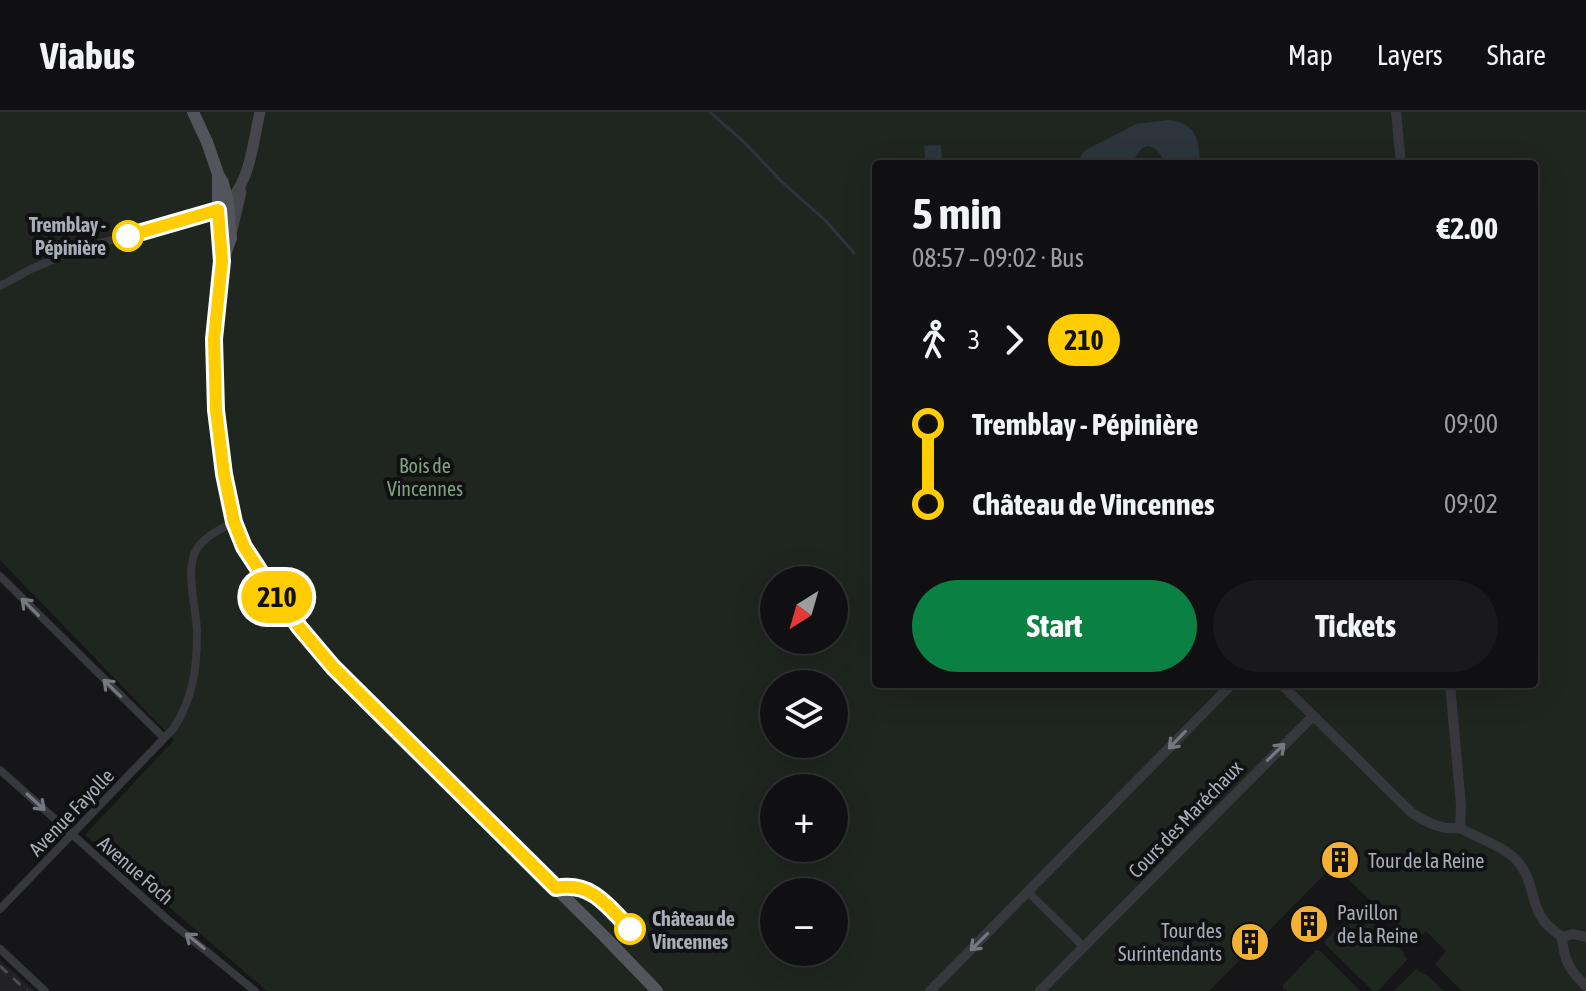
<!DOCTYPE html>
<meta charset="utf-8">
<style>
body{margin:0;font-family:"Asap Condensed",sans-serif;background:#19191b;color:#f1f3f6;height:100vh;display:flex;flex-direction:column;font-size:30px;white-space:nowrap}
*{box-sizing:border-box;margin:0}
p{font-size:26px;color:#9c9d9f}
.icon{flex:none;width:44px;height:44px;fill:none;stroke:currentColor;stroke-width:2;stroke-linecap:round;stroke-linejoin:round}
.map{position:relative;flex:1;overflow:hidden}
.side{position:absolute;left:872px;top:48px;width:666px;height:528px;display:flex;flex-direction:column;background:#101012;border-radius:8px;box-shadow:0 8px 32px #0002,0 0 0 2px #303032}
.side>*{flex:none}
.badge{padding:0 16px;border-radius:26px;font-size:28px;line-height:52px}
.needle{width:52px;rotate:217deg}
.tools{position:absolute;left:760px;top:454px;display:grid;gap:16px}
.tools a{display:grid;place-items:center;width:88px;height:88px;border-radius:50%;background:#101012;box-shadow:0 8px 32px #0002,0 0 0 2px #303032;font-size:40px}
.map>.badge{position:absolute;translate:-50% -50%;box-shadow:0 0 0 4px #fff}
.legs{display:flex;align-items:center;gap:12px;height:88px;padding:0 40px;font-size:26px}
.legs p{margin-inline-start:auto}
.summary{display:flex;align-items:center;justify-content:space-between;height:136px;padding:0 40px}
h1{font-size:44px;font-weight:700;line-height:60px}
.action{display:flex;gap:16px;margin-top:auto;padding:16px 40px}
.action a{flex:1;height:92px;border-radius:48px;background:#0b8043;color:#fff;font-size:32px;font-weight:700;line-height:92px;text-align:center}
.action a+a{background:#19191b;color:#f1f3f6}
ul{padding:0 40px;list-style:none}
li{display:flex;align-items:center;gap:28px;height:80px;font-size:30px}
li i{display:grid;place-items:center;width:12px;height:100%;margin:0 10px;background:currentColor}
li i::after{content:'';width:20px;height:20px;margin:-10px;border:6px solid;border-radius:50%;background:#101012}
li p{margin-inline-start:auto}
li:first-child i{background:linear-gradient(#0000 50%,currentColor 0)}
li:last-child i{background:linear-gradient(currentColor 50%,#0000 0)}
header{display:flex;align-items:center;gap:48px;box-sizing:border-box;height:112px;padding:0 40px;background:#101012;border-bottom:2px solid #303032}
header strong{font-size:38px}
nav{display:flex;gap:44px;margin-inline-start:auto;font-size:28px}
.map>svg:first-child{display:block}
.built{fill:#222225}
.green{fill:#1e261f;fill-rule:evenodd}
.water{fill:#2c353c}
.lines{fill:none;stroke-linecap:round;stroke-linejoin:round}
.stream{stroke:#2c353c;stroke-width:3}
.minor{stroke:#37383d;stroke-width:8}
.tertiary{stroke:#37383d;stroke-width:10}
.secondary{stroke:#45474d;stroke-width:11}
.primary{stroke:#53555c;stroke-width:12}
.rail{stroke:#4a4c52;stroke-width:3;stroke-dasharray:10 8;stroke-linecap:butt}
.oneway{stroke:#757881}
.line-1-casing{stroke:#fff;stroke-width:18}
.line-1{stroke:#ffcd02;stroke-width:12}
.stop-1-dot{fill:#fff;stroke:#ffcd02;stroke-width:4}
.labels{text-anchor:middle;dominant-baseline:central;stroke-width:8;stroke-linejoin:round;paint-order:stroke}
.stop-label{font-size:20px;font-weight:bold;fill:#a8adb8;stroke:#111113;text-anchor:end}
.park-label{font-size:20px;fill:#7fa381;stroke:#111113}
.street-label{font-size:20px;fill:#a8adb8;stroke:#111113}
.poi-label{font-size:20px;fill:#a8adb8;stroke:#111113;text-anchor:start}
</style>
<header>
<strong>Viabus</strong>
<nav><a>Map</a><a>Layers</a><a>Share</a></nav>
</header>
<div class="map">
<svg width="1586" height="879" viewBox="0 0 1586 879">
<rect width="100%" height="100%" fill="#161618"/>
<path class="built" d="M0,848L10,857L34,879H0Z"/>
<path class="green" d="M0,0H1586V879H1462L1435,852L1446,839L1426,819L1413,831L1343,762L1353,752V747L1341,736H1337L1336,738L1321,752L1328,759L1260,828L1250,819L1237,832L1246,842L1209,879H267L85,723L174,628L0,448ZM876,52H1534V572H876ZM774,468H834V528H774ZM774,572H834V632H774ZM774,676H834V736H774ZM774,780H834V840H774Z
M1356,797H1359L1404,840V843L1408,847L1378,879H1373L1325,832V829Z
M1316,838L1320,839L1360,879H1287L1283,876V873Z
M1416,857L1424,862H1426L1444,879H1394Z"/>
<path class="water" d="M1169,8C1195,11 1201,28 1199,52H1163C1162,43 1158,37 1149,34L1142,36L1130,52H1076L1084,39L1136,12Z
M941,33L942,50L926,52L924,34Z"/>
<g class="lines">
<path class="stream" d="M710,0L746,32L781,69L826,109L854,141
M874,160L876,162"/>
<path class="minor" d="M0,174L31,157L64,143L97,132L218,98
M0,464L164,626
M0,658L167,807L255,879
M1028,780L1084,835
M0,797L174,616C193,585 197,558 197,521C197,496 183,456 198,435C206,424 222,416 234,410
M0,837L45,879"/>
<path class="tertiary" d="M1396,0L1401,52
M1281,572L1412,701C1428,711 1441,718 1460,716
M1450,572L1461,693L1460,716
M1460,716C1479,727 1505,734 1519,751C1532,767 1531,786 1540,803C1545,813 1554,819 1562,825
M1562,825C1564,848 1569,858 1586,874
M1562,825L1573,822L1586,825
M930,879L1232,572
M1040,879L1313,604"/>
<path class="secondary" d="M221,96C251,75 252,33 260,0
M232,118L241,80"/>
<path class="primary" d="M193,0L207,30L218,62L223,71L228,91L231,126L224,145
M218,62V98L222,149L214,227L216,298L223,357L234,410L244,435L267,470L300,516L333,555L604,824L657,879"/>
<path class="rail" d="M0,854L27,879"/>
</g>
<defs><path id="oneway-shaft" d="M-6 0H5M1.5-3L5.5 0L1.5 3" fill="none" stroke-width="1.6" stroke-linecap="round" stroke-linejoin="round" transform="scale(2)"/></defs>
<g class="oneway">
<use href="#oneway-shaft" transform="translate(30 495) rotate(-135)"/>
<use href="#oneway-shaft" transform="translate(112 576) rotate(-136)"/>
<use href="#oneway-shaft" transform="translate(1177 628) rotate(134)"/>
<use href="#oneway-shaft" transform="translate(1276 640) rotate(-44)"/>
<use href="#oneway-shaft" transform="translate(36 690) rotate(42)"/>
<use href="#oneway-shaft" transform="translate(195 829) rotate(-141)"/>
<use href="#oneway-shaft" transform="translate(979 830) rotate(135)"/>
</g>
<g class="lines">
<g class="line-1-casing">
<path id="line-1" d="M128,124L218,98L222,149L214,227L216,298L224,362L234,410L244,435L267,470L300,516L333,555L556,776C591,769 608,794 630,817"/>
</g>
<use href="#line-1" class="line-1"/>
</g>
<defs>
<g id="building-disc" transform="scale(2)"><circle r="9.5" fill="#f2b134" stroke="#111113"/><path d="M-4-6H4V6H1V3H-1V6H-4ZM-2.5-4.3h1.7v1.8h-1.7ZM.8-4.3h1.7v1.8H.8ZM-2.5-1h1.7V.8h-1.7ZM.8-1h1.7V.8H.8Z" fill="#111"/></g>
</defs>
<g fill-rule="evenodd">
<use href="#building-disc" x="1340" y="748"/>
<use href="#building-disc" x="1309" y="812"/>
<use href="#building-disc" x="1250" y="830"/>
</g>
<g class="stop-1-dot">
<circle cx="128" cy="124" r="14"/>
<circle cx="630" cy="817" r="14"/>
</g>
<g class="labels">
<g class="stop-label">
<text x="106" y="112">Tremblay -<tspan x="106" dy="23">Pépinière</tspan></text>
<text x="652" y="806" text-anchor="start">Château de<tspan x="652" dy="23">Vincennes</tspan></text>
</g>
<g class="park-label">
<text x="425" y="353">Bois de<tspan x="425" dy="23">Vincennes</tspan></text>
</g>
<g class="street-label">
<text transform="translate(71 700) rotate(-46)">Avenue Fayolle</text>
<text transform="translate(1185 707) rotate(-46)">Cours des Maréchaux</text>
<text transform="translate(136 758) rotate(41)">Avenue Foch</text>
</g>
<g class="poi-label">
<text x="1368" y="748">Tour de la Reine</text>
<text x="1337" y="800">Pavillon<tspan x="1337" dy="23">de la Reine</tspan></text>
<text x="1222" y="818" text-anchor="end">Tour des<tspan x="1222" dy="23">Surintendants</tspan></text>
</g>
</g>
</svg>
<div class="tools">
<a><svg class="needle" viewBox="-14 -14 28 28"><path d="M0-13l5 13h-10z" fill="#e53935"/><path d="M0 13l5-13h-10z" fill="#9c9d9f"/></svg></a>
<a><svg class="icon" aria-label="layers" viewBox="0 0 24 24"><path d="M12 4l9 5-9 5-9-5zM3 14l9 5 9-5"/></svg></a>
<a>+</a>
<a>−</a>
</div>
<b class="badge" style="left:277px;top:485px;background:#ffcd02;color:#111">210</b>
<section class="side">
<div class="summary"><div><h1>5 min</h1><p>08:57 – 09:02 · Bus</p></div><b>€2.00</b></div>
<div class="legs"><svg class="icon" aria-label="walk" viewBox="0 0 24 24"><circle cx="13" cy="4" r="2"/><path d="M13 8l-2 6 4 7M11 14l-3 7M7 12l3-4h3l4 4"/></svg>3<svg class="icon" aria-label="forward" viewBox="0 0 24 24"><path d="M9 5l7 7-7 7"/></svg><b class="badge" style="background:#ffcd02;color:#111">210</b></div>
<ul>
<li><i style="color:#ffcd02"></i><b>Tremblay - Pépinière</b><p>09:00</p></li>
<li><i style="color:#ffcd02"></i><b>Château de Vincennes</b><p>09:02</p></li>
</ul>
<div class="action"><a>Start</a><a>Tickets</a></div>
</section>
</div>
